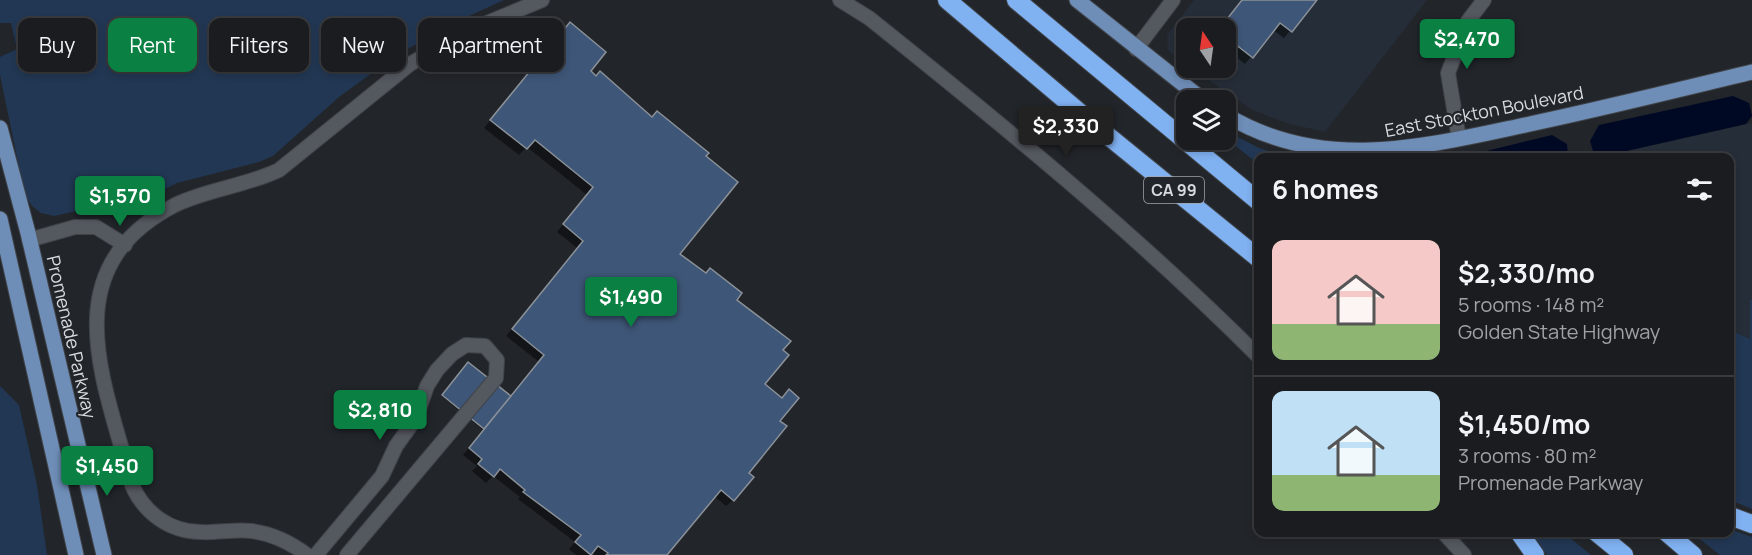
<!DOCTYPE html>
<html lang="en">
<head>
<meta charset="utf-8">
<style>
	body { margin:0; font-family:Manrope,sans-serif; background:#232529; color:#f1f3f6; height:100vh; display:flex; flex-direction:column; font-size:22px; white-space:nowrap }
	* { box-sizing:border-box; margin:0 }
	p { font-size:20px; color:#9fa1a5 }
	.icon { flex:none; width:33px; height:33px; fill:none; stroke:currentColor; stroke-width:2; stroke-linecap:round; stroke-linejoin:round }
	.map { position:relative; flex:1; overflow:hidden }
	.drawer { position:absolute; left:1254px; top:153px; width:480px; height:384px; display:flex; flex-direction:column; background:#1a1c20; border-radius:12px; box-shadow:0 3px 9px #0003,0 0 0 2px #383a3e }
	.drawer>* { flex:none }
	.top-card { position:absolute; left:18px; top:18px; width:570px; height:54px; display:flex; gap:12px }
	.needle { width:39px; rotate:347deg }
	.controls { position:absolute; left:1176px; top:18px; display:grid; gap:12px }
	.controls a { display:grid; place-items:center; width:60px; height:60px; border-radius:12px; background:#1a1c20; box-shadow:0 3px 9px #0003,0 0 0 2px #383a3e; font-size:30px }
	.price { position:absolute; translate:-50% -51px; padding:0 14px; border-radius:6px; background:#0b8043; color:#fff; font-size:20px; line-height:39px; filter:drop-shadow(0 2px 3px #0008) }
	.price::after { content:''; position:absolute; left:50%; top:36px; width:18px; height:14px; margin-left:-9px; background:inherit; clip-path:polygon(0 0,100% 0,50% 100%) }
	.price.active { background:#222; color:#fff }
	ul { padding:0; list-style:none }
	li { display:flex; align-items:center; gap:18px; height:150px; padding:0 18px }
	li+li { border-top:2px solid #383a3e }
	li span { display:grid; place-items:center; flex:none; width:168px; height:120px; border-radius:12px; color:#555 }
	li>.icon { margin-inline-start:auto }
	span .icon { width:72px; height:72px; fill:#fffc; stroke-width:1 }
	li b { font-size:26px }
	h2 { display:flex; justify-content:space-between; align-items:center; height:72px; padding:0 18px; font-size:26px }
	.tag { padding:0 21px; border-radius:12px; background:#1a1c20; box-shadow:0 3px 9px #0003,0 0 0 2px #383a3e; font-size:21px; line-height:54px }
	.tag.active { background:#0b8043; color:#fff }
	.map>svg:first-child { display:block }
	.built { fill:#252d38 }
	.green { fill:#223753 }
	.water { fill:#000924 }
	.shadow { fill:#0007 }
	.building { fill:#3e5677; stroke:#8b9198; stroke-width:1.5 }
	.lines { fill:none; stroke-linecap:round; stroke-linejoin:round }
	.minor-casing { stroke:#404449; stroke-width:16 }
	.major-casing { stroke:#404449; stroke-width:17 }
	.highway-casing { stroke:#404449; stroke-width:20 }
	.minor { stroke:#54585f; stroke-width:14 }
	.major { stroke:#6e8db7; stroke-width:15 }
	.highway { stroke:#80b1f1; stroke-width:18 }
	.labels { text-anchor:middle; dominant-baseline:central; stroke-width:4.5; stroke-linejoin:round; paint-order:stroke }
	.shield { fill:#22262b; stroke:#a1a5a9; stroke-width:1.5 }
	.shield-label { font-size:16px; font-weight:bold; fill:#d8dbdf }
	.street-label { font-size:18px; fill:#d8dbdf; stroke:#22262b }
</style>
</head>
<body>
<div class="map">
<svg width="1752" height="555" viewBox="0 0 1752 555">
	<rect width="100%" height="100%" fill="#22262b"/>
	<path class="built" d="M1194 0H1427L1325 132 1286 123 1251 109 1191 68H1226V28H1186V64L1168 50 1167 35Z
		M1752 123V300L1750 339 1730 330V158H1596Z"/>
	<path class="green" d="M0 0H504L447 26 394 57 339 97 273 156 259 162 177 183 134 205 117 209 90 208 54 216 41 213 32 206 25 196 0 75V57L17 49 11 23H0Z
		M1226 131 1259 148 1289 157 1258 158V164L1226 138Z
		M1750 300H1752V509L1730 500V330L1750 339Z
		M0 386 19 405 37 485 47 555H0Z
		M1730 529 1752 537V555H1720L1692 533 1730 532Z
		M1531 533H1564L1591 555H1547Z"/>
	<path class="water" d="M1733 96 1749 103 1752 116 1746 124 1600 157 1593 151 1590 141 1599 125Z
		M1552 135 1567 144 1568 157H1462Z"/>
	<path class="shadow" d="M1242 0H1315L1284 38 1273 30 1245 64 1226 49V28H1220Z
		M564 30 588 72 678 254 734 300 781 350 763 384 778 421 733 500 726 506 714 496 665 555H595L591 552 588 555H576L569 549 575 542 518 499 520 497 493 476 486 483 472 471 477 466 463 455 483 430 442 396 468 364 510 397 539 362 506 336 577 248 557 232 587 195 527 147 519 155 484 128Z"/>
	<path class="building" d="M1242 0H1317L1292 32 1280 23 1253 58 1226 37V28H1220Z
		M570 22 606 52 591 71 596 76 600 71 652 117 657 111 709 153 706 156 738 182 680 254 706 273 710 268 742 293 737 300 791 341 783 350 789 355 765 384 782 398 789 389 799 398 780 421 787 426 749 473 754 477 734 501 721 490 667 555H606L608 553 598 546 591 555 575 542 581 535 523 492 525 490 500 469 494 477 478 464 482 459 469 448 544 355 512 329 583 241 563 224 593 187 535 140 527 149 490 120Z
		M468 362 511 396 484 429 442 395Z"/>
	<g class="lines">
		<defs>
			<path id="minor" d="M840 0 869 18C1004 126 1136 234 1258 356
				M1136 49 1173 0
				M1459 139 1448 73 1468 21 1484 0
				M29 240 75 227H96L125 245
				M1443 532 1464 555
				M307 555C290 542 273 534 252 531 234 529 218 533 201 532 170 532 144 513 132 485 105 382 51 269 175 205 208 189 246 186 279 170L410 64 468 31 542 0
				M316 555 382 476 396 446 416 418 427 386 437 370 452 354 466 345 485 346 497 360 496 378 347 555"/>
			<path id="major" d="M1077 0 1203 100
				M1226 115C1324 174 1426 146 1530 124 1605 108 1678 90 1752 72
				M0 128 28 233 104 555
				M0 219 76 555"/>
			<path id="highway" d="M947 0 1091 122 1258 258
				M1016 0 1258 201
				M1730 516 1752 524
				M1519 532 1535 555
				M1596 532 1624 555
				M1666 532 1693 555"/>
		</defs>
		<use href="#minor" class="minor-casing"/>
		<use href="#major" class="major-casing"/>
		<use href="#highway" class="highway-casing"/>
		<use href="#minor" class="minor"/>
		<use href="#major" class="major"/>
		<use href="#highway" class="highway"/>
	</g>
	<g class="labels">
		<rect class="shield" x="1144" y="177" width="60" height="26" rx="4.5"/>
		<g class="shield-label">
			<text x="1174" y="190">CA 99</text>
		</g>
		<g class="street-label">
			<text transform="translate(1484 111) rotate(-11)">East Stockton Boulevard</text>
			<text transform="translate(72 337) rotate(77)">Promenade Parkway</text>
		</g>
	</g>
</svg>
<div class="controls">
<a><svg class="needle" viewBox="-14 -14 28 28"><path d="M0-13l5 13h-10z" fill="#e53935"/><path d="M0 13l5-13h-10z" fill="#9fa1a5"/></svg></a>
<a><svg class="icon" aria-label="layers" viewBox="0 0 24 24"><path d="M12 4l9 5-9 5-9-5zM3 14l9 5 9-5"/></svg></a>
</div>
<b class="price" style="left:1467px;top:70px">$2,470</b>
<b class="price active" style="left:1066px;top:157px">$2,330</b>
<b class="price" style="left:120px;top:227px">$1,570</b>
<b class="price" style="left:631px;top:328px">$1,490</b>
<b class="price" style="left:380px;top:441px">$2,810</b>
<b class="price" style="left:107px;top:497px">$1,450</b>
<div class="top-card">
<a class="tag">Buy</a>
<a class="tag active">Rent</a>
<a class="tag">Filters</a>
<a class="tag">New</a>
<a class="tag">Apartment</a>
</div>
<section class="drawer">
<h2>6 homes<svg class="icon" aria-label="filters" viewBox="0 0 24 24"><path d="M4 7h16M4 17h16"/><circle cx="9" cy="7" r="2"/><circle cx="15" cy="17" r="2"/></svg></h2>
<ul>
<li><span style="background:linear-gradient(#f6c9c9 70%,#8fb573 0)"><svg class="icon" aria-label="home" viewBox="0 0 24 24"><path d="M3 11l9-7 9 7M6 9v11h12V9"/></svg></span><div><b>$2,330/mo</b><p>5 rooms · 148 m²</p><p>Golden State Highway</p></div></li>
<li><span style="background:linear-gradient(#bfe0f5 70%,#8fb573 0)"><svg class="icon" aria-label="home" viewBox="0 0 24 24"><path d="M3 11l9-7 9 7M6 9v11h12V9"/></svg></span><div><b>$1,450/mo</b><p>3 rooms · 80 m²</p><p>Promenade Parkway</p></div></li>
</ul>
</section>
</div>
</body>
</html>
